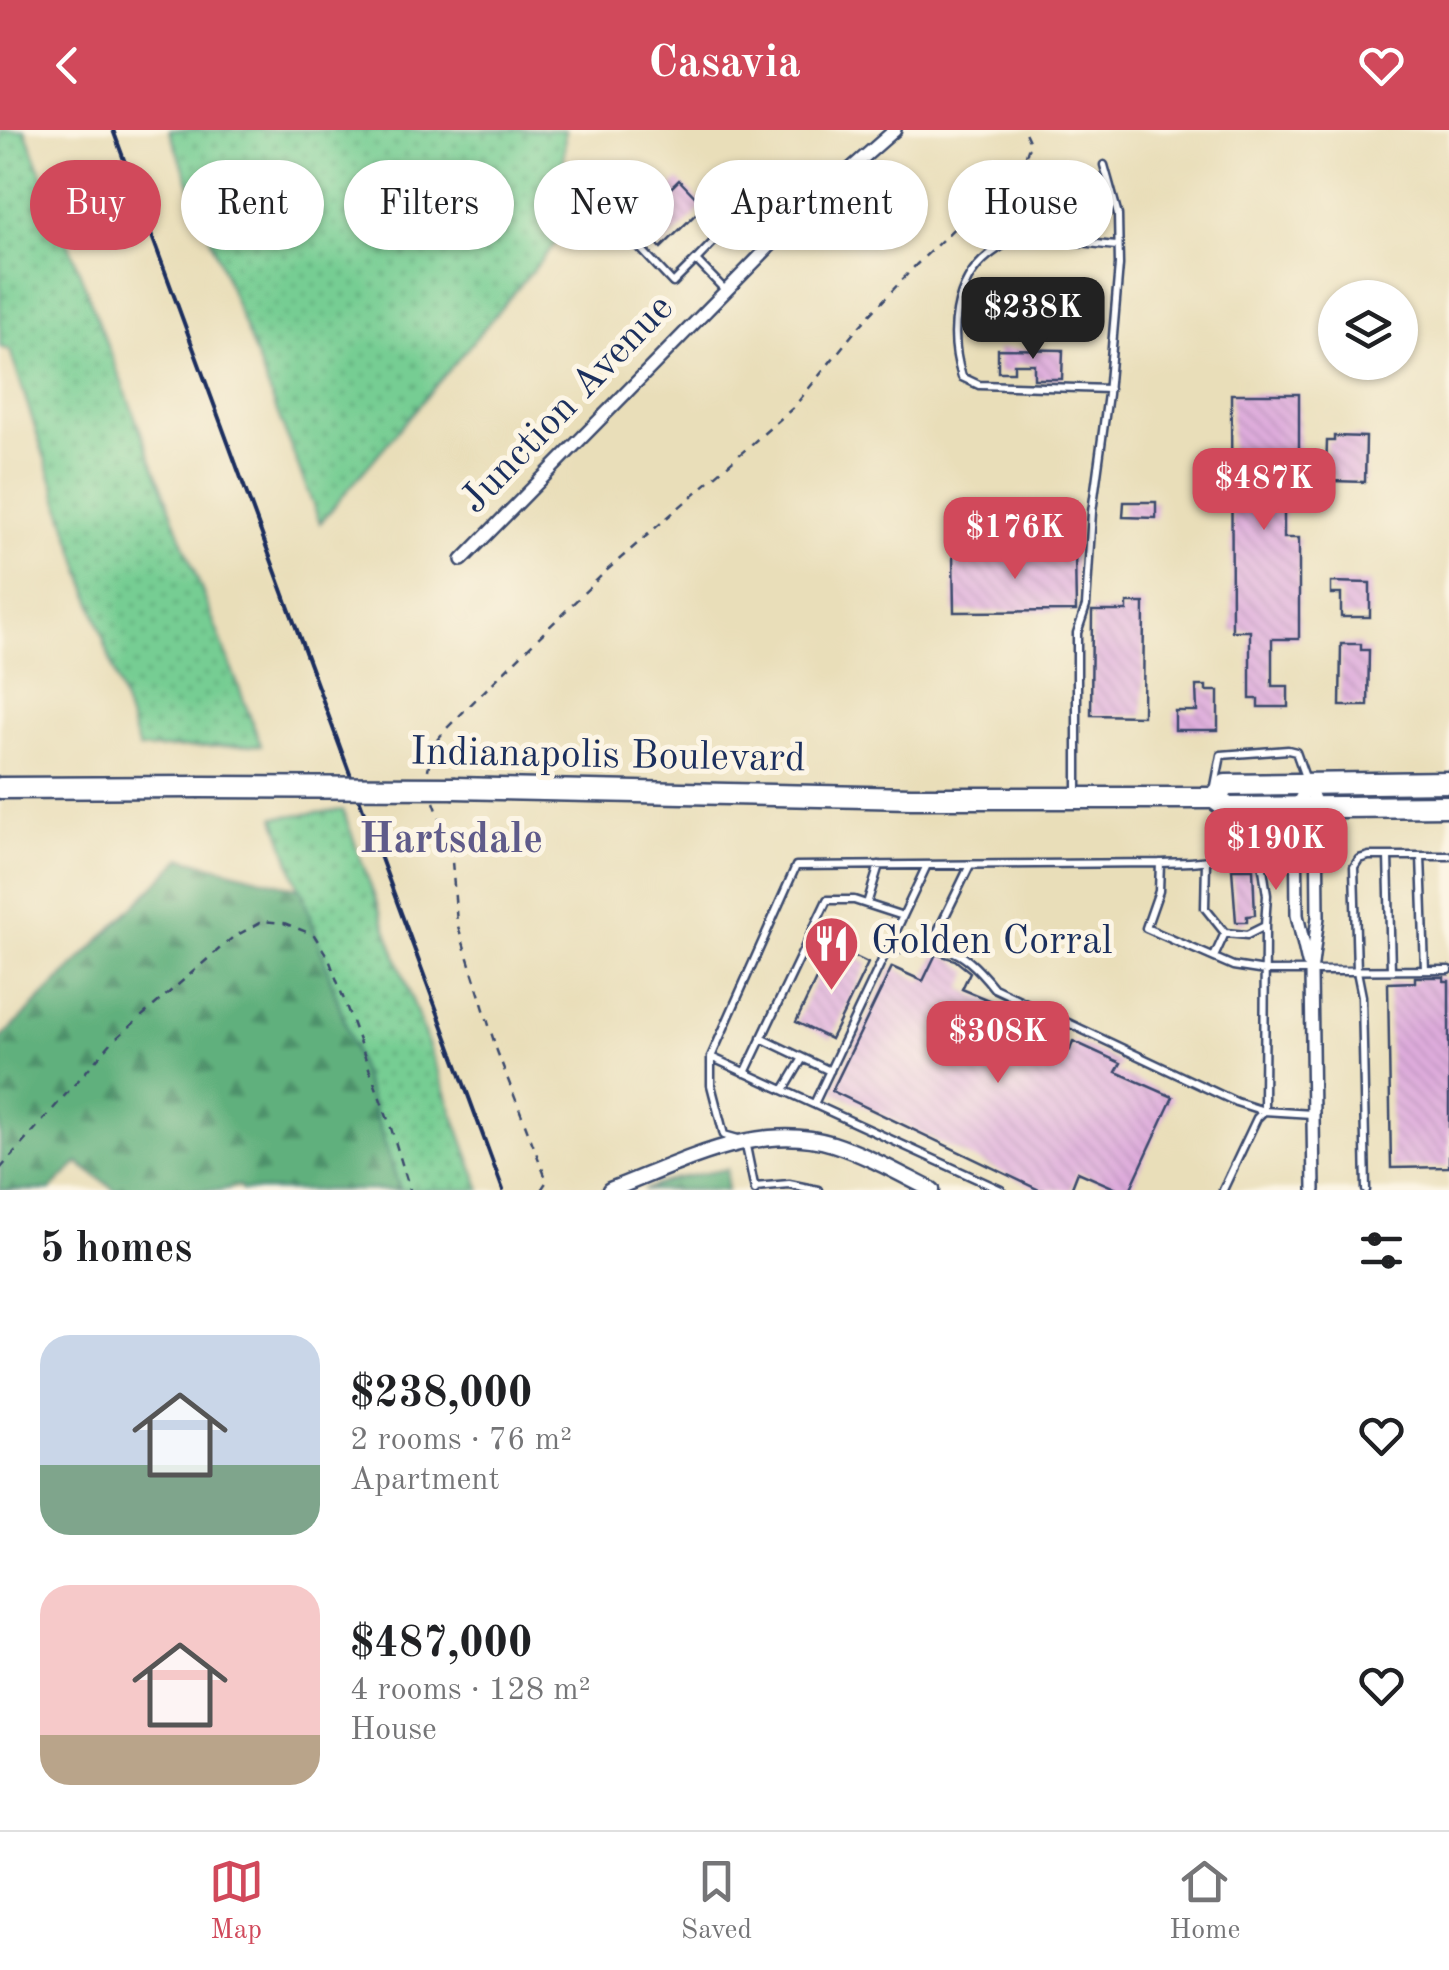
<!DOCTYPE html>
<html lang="en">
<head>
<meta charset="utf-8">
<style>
	body { margin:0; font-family:"Old Standard TT",serif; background:#f2f2f2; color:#202124; height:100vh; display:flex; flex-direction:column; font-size:38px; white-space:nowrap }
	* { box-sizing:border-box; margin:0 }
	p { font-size:32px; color:#757577 }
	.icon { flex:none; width:55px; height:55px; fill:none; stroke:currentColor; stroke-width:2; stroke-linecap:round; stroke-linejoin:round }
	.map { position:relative; height:1060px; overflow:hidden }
	.drawer { display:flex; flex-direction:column; background:#fff; flex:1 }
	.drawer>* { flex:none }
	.banner { position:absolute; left:30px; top:30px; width:1390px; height:90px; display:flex; gap:20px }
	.controls { position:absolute; left:1318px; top:150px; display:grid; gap:20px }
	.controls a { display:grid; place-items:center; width:100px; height:100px; border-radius:50%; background:#fff; box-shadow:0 2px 8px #0004; font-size:50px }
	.price { position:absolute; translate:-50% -85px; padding:0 22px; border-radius:20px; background:#d1495b; color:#fff; font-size:32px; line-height:65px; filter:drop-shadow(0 2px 5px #0008) }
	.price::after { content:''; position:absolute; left:50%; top:60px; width:30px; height:22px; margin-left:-15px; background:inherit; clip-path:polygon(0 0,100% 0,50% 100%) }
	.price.on { background:#222; color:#fff }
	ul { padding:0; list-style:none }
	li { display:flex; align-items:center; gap:30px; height:250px; padding:0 40px }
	li span { display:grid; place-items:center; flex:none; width:280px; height:200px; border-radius:30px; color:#555 }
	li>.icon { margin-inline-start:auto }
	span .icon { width:120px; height:120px; fill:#fffc; stroke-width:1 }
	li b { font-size:42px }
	h2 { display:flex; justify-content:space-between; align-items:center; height:120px; padding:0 40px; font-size:42px }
	.pill { padding:0 35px; border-radius:45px; background:#fff; box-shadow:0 2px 8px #0004; font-size:35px; line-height:90px }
	.pill.on { background:#d1495b; color:#fff }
	header { display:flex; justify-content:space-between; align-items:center; height:130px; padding:0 40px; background:#d1495b; color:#fff; font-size:45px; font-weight:600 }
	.tab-bar { display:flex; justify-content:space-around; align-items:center; height:140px; border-top:2px solid #e0e0e0; background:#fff; font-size:28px; color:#757577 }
	.tab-bar a { display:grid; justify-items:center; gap:5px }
	.tab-bar .on { color:#d1495b }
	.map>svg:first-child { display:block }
	.grass { fill:url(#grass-dots); stroke:#487e78; stroke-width:2.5 }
	.forest { fill:url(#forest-firs); stroke:#3e706e; stroke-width:2.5 }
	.building { fill:url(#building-back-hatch) }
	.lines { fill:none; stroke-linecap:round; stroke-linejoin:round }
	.service-casing { stroke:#3a496c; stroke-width:11 }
	.minor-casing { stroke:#3a496c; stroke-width:16 }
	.tertiary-casing { stroke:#3a496c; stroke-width:19 }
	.trunk-casing { stroke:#3a496c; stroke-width:25 }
	.path { stroke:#3a496c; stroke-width:2.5; stroke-dasharray:8 8; stroke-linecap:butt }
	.service { stroke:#fff; stroke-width:6 }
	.minor { stroke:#fff; stroke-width:11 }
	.tertiary { stroke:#fff; stroke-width:14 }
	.trunk { stroke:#fff; stroke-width:20 }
	.rail { stroke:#1b2f5e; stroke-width:4 }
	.trunk-bridge-casing { stroke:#3a496c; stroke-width:25; stroke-linecap:butt }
	.trunk-bridge { stroke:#fff; stroke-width:20 }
	.labels { text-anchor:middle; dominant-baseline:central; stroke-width:10; stroke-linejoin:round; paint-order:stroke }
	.street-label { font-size:40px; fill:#1b2f5e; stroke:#fcf5e5 }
	.poi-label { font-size:40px; fill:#1b2f5e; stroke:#fcf5e5; text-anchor:start }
	.neighbourhood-label { font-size:42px; font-weight:bold; fill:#5f5b8a; stroke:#fcf5e5 }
</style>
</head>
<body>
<header><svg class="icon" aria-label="back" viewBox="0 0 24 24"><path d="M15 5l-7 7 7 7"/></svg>Casavia<svg class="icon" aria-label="heart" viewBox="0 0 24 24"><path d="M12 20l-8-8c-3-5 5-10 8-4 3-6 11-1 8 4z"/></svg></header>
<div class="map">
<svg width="1449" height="1060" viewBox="0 0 1449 1060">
	<defs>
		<pattern id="grass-dots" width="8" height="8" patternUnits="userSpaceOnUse" patternTransform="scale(2.5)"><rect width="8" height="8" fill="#76cd93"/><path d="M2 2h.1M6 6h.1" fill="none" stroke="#60a77b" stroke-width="1.8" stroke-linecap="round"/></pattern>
		<pattern id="forest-firs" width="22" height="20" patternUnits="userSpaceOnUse" patternTransform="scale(2.5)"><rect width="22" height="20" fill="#60b07d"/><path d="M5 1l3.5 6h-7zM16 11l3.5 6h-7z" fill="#4e906a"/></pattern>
		<pattern id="building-back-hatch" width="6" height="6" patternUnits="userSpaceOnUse" patternTransform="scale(2.5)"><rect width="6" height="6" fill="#deacdc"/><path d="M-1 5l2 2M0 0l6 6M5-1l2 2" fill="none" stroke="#be94bf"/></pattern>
	</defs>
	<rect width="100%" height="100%" fill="#fcf5e5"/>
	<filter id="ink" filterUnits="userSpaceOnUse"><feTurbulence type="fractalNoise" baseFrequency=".01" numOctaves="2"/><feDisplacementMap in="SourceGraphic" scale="20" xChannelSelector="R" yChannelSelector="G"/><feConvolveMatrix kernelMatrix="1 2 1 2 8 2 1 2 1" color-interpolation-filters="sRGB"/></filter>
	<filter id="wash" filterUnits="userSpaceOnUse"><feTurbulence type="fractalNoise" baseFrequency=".0048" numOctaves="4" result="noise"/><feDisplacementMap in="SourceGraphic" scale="40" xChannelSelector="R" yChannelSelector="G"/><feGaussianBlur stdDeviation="2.25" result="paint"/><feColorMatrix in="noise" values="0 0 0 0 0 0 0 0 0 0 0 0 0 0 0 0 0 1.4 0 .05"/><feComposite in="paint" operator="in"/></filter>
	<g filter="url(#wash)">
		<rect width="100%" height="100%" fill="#e9deb9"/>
		<path class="grass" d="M0 0H25L261 615 139 619 10 220 0 217Z
			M169 0H565L560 108 320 393Z
			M343 680 481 1060H400L275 687Z"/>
		<path class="forest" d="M182 728 301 759 400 1060H242L239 1056 220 1060H115L78 1033 50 1060H0V910Z
			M727 1039V1060H643L673 1049Z"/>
		<g id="blocks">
			<path class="building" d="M679 50 704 76 661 118 636 92Z
				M998 219 1063 220 1062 249H1034V234H1014V242H998Z
				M1231 264H1299V349H1274V380H1284V408H1299V509H1272V556H1288V577H1258V569H1250V501H1232Z
				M1334 306 1366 307 1365 352 1333 351V345H1326L1327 311H1334Z
				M1124 372H1156V388L1123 387Z
				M1075 421 1076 481 954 482 953 423Z
				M1331 452 1370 453V487H1341V464H1331Z
				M1127 473H1144L1143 586 1091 585 1092 481H1127Z
				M1341 514H1361V520H1369L1368 576H1340Z
				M1196 556H1206V561H1218V600H1175V581H1197Z
				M1232 739H1253L1255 785 1247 786V792H1236Z
				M832 816 868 833 831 909 796 892Z
				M936 824 955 830 970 842 962 859 1003 876 999 886 1070 920 1073 911 1121 933 1116 942 1173 967 1130 1060H1119L1078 1042 1071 1060H1039L832 961 892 837 923 851Z
				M1415 847H1444V851H1449V1037L1391 1038 1388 853 1415 852Z"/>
		</g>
	</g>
	<g filter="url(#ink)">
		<use href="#blocks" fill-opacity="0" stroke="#3a496c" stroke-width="2.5"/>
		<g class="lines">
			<defs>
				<path id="service" d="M629 106 673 153 696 130 725 160
					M696 130 746 78
					M1109 259 979 255 962 247C949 206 953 153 989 125 997 119 1007 111 1016 109 1039 106 1093 114 1118 116
					M1215 656 1221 625 1288 620 1296 622 1306 650
					M1077 666V503L1086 476 1092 382 1108 264 1119 135 1118 85 1104 35
					M1388 726 1391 840
					M1421 726 1425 840
					M1206 731 1205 778 1225 803
					M1160 733C1173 732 1187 733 1200 731 1220 730 1241 716 1262 732L1267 765 1265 796
					M867 774 879 735
					M932 813 970 735
					M886 822 927 735
					M761 908 830 941
					M711 927 1001 1060
					M745 943 827 770H854L903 786
					M784 960 803 928
					M814 974 886 822C941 812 957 812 994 858L1236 972 1264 981 1265 796 1247 805 1225 803 1214 827
					M755 1057 789 1054 818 1060
					M755 1060 745 1011 724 1005 711 955V927L796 736 1160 733 1159 761 1146 798 1233 836 1265 841 1449 840
					M1223 1060 1257 988 1264 981 1312 984
					M1366 1060 1362 866 1357 841 1354 737 1359 729 1369 726H1449"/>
				<path id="minor" d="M462 430 815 70 895 0
					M1308 654 1317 677 1318 787 1311 842 1314 1060
					M1308 654 1296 677 1297 785 1308 833"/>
				<path id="tertiary" d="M610 1060C679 1034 758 990 833 1014 867 1025 900 1044 932 1060"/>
				<path id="trunk" d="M0 658 197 657
					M455 658 911 668H1214L1228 678 1449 676
					M1214 668 1226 655 1449 652"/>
			</defs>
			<use href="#service" class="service-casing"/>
			<use href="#minor" class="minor-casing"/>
			<use href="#tertiary" class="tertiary-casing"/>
			<use href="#trunk" class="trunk-casing"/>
			<path class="path" d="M428 640 432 616 447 598 606 441 793 278 856 200 914 137 1024 31 1030 13 1024 0
				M434 672 451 719 457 793 497 921 547 1051 541 1060
				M0 1039 112 912 232 808 263 791 284 793 314 805 329 829 391 998 410 1060"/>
			<use href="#service" class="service"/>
			<use href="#minor" class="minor"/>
			<use href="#tertiary" class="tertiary"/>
			<use href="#trunk" class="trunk"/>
			<path class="rail" d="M113 0 503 1060"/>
			<defs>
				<path id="trunk-bridge" d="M197 657 455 658"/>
			</defs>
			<use href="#trunk-bridge" class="trunk-bridge-casing"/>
			<use href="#trunk-bridge" class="trunk-bridge"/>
		</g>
	</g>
	<defs>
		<symbol id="restaurant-pin" viewBox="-11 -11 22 30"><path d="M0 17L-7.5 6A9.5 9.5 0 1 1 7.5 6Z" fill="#d1495b" stroke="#fcf5e5"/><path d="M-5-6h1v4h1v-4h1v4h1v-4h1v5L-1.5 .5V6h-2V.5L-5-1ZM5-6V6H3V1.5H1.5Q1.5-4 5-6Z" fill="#fff"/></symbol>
	</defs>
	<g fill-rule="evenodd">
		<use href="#restaurant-pin" x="800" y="782" width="63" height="86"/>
	</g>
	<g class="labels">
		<g class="street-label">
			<text transform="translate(568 275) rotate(-46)">Junction Avenue</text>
			<text transform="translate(608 627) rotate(1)">Indianapolis Boulevard</text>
		</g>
		<g class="poi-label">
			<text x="871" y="813">Golden Corral</text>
		</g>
		<g class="neighbourhood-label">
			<text x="451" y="711">Hartsdale</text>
		</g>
	</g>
</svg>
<div class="controls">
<a><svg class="icon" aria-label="layers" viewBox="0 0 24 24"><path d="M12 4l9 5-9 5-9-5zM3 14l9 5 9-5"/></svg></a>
</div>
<b class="price on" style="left:1033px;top:232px">$238K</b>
<b class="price" style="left:1264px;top:403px">$487K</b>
<b class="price" style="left:1015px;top:452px">$176K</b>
<b class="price" style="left:1276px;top:763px">$190K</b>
<b class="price" style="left:998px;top:956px">$308K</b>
<div class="banner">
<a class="pill on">Buy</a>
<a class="pill">Rent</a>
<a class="pill">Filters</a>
<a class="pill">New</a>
<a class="pill">Apartment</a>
<a class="pill">House</a>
</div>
</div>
<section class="drawer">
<h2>5 homes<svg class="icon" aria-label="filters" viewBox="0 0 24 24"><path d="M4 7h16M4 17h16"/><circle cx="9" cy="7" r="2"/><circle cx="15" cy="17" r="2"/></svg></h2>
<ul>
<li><span style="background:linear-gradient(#c9d6e8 65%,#7fa58c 0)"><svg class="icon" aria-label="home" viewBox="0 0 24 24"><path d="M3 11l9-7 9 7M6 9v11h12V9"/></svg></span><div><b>$238,000</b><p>2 rooms · 76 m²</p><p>Apartment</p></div><svg class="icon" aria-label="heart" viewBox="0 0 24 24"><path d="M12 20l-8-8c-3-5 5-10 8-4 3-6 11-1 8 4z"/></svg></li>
<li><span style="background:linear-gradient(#f6c9c9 75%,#b9a48a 0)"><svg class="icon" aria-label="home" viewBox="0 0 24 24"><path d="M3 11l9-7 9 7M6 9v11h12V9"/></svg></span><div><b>$487,000</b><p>4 rooms · 128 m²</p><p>House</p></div><svg class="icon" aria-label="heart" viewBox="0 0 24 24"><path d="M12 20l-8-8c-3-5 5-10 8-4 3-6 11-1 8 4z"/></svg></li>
</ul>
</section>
<nav class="tab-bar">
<a class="on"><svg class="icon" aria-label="map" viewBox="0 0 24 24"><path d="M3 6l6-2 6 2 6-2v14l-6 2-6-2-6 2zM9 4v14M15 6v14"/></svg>Map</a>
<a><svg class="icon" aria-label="saved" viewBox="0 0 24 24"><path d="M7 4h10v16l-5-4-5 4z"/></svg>Saved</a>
<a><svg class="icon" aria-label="home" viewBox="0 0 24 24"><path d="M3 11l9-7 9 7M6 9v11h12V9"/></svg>Home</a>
</nav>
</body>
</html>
